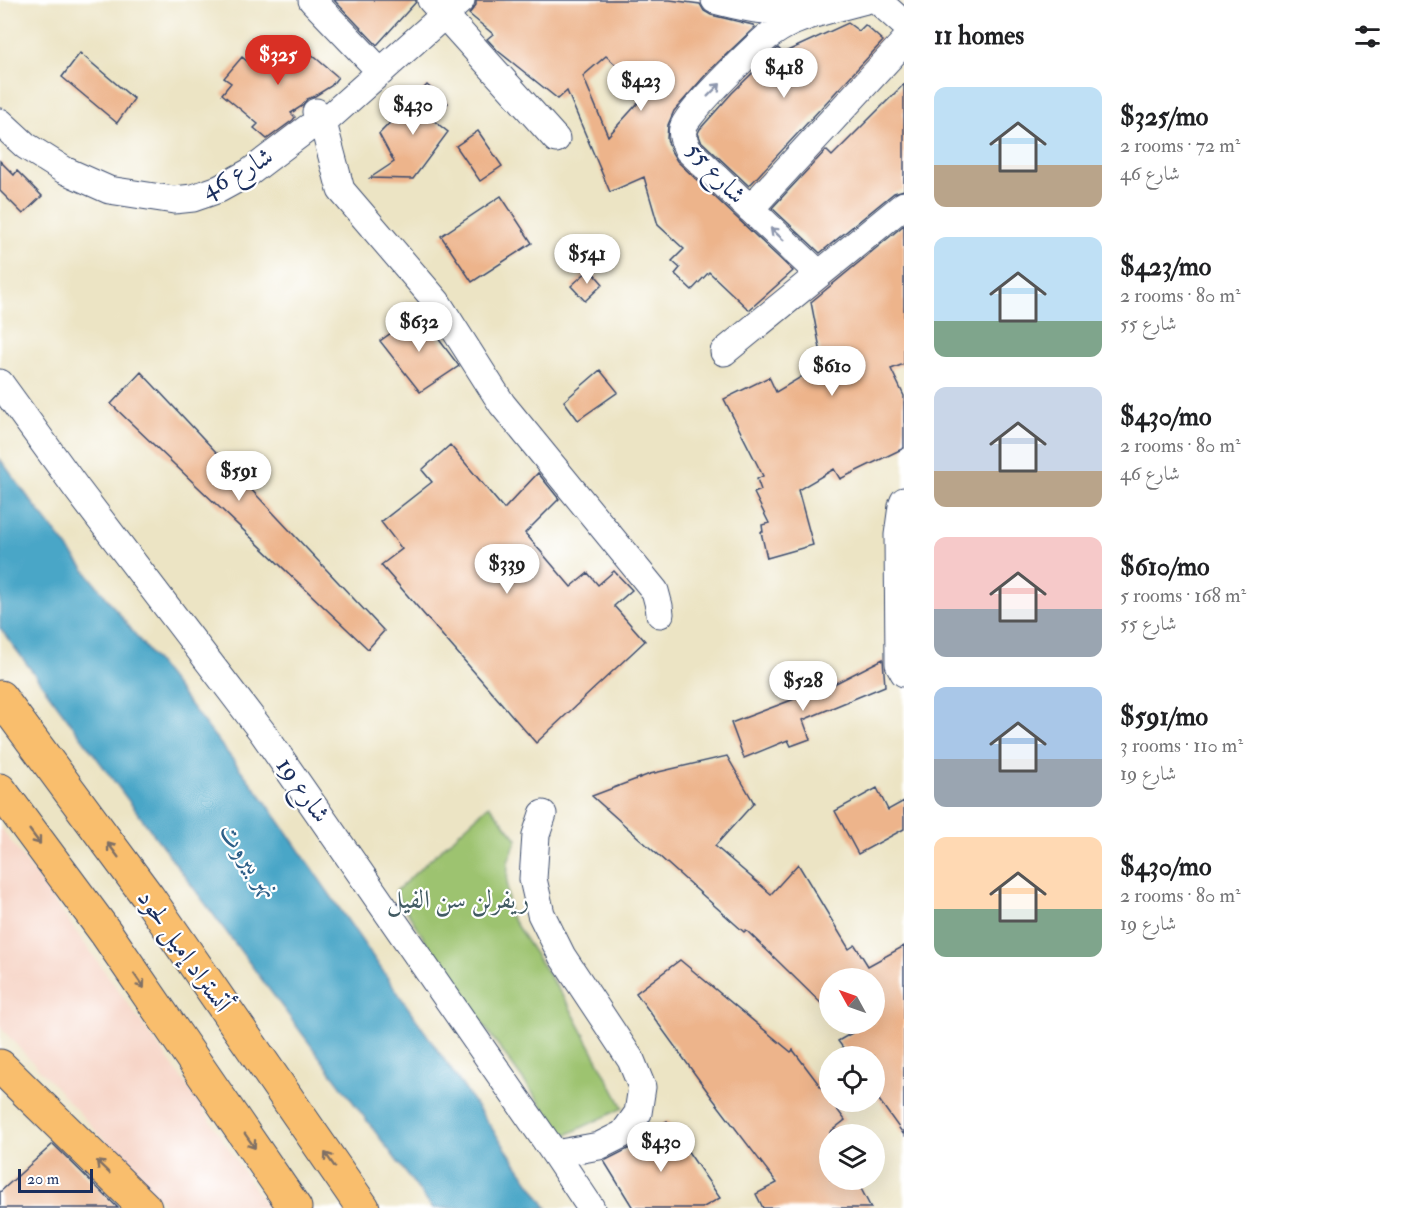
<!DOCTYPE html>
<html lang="en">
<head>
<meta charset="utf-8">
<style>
	body { margin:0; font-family:"IM FELL Double Pica",Amiri,serif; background:#f6f6f6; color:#202124; height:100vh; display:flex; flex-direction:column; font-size:22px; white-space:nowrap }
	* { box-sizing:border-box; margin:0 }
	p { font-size:20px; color:#757577 }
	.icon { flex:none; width:33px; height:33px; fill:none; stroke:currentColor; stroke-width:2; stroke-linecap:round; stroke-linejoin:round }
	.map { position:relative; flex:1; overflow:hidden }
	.panel { display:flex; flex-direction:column; background:#fff; width:510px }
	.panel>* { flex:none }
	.needle { width:39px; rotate:310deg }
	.fabs { position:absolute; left:819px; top:968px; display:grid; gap:12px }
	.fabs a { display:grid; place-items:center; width:66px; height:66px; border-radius:50%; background:#fff; box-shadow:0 6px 24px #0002; font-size:30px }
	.scale { position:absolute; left:18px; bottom:15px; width:75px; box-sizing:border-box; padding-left:6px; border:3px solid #1b2f5e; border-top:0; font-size:16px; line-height:21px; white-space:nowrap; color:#1b2f5e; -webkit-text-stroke:4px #fff; paint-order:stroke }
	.price { position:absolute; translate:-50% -51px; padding:0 14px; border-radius:21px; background:#fff; color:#222; font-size:20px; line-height:39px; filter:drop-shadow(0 2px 3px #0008) }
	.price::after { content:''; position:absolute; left:50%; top:36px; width:18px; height:14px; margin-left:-9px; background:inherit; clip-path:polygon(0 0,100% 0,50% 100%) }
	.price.on { background:#d93025; color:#fff }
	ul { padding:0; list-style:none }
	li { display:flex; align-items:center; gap:18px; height:150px; padding:0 30px }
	li span { display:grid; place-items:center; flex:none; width:168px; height:120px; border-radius:12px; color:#555 }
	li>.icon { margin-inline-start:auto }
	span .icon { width:72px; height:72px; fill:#fffc; stroke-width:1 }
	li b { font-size:26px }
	h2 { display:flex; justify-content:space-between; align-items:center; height:72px; padding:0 30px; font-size:26px }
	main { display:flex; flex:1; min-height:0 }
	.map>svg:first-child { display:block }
	.built { fill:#f6d2c3 }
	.green { fill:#9dc36f; stroke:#5c7966; stroke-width:1.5 }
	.water { fill:#49a6c7; stroke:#326a92; stroke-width:1.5 }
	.building { fill:#edb48b; fill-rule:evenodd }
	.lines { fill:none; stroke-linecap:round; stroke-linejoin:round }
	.minor-casing { stroke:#3a4a6d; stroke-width:29 }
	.major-casing { stroke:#3a4a6d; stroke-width:35 }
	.highway-casing { stroke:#3a4a6d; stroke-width:35 }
	.minor { stroke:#fff; stroke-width:27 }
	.major { stroke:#f9be6d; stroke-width:33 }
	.highway { stroke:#f9be6d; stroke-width:33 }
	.oneway { stroke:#8d97ae }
	.oneway2 { stroke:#7f6f65 }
	.labels { text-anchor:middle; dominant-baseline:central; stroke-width:4.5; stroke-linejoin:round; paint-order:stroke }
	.street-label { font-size:26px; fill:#1b2f5e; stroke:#fff }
	.park-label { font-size:26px; fill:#425b63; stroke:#fff }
	.water-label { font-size:27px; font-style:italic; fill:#2d5f88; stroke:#fff }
</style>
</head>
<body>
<main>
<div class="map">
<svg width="904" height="1208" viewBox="0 0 904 1208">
	<rect width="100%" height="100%" fill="#fff"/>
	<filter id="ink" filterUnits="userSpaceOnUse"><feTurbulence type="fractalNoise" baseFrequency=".0167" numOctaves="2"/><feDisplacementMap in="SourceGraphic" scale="12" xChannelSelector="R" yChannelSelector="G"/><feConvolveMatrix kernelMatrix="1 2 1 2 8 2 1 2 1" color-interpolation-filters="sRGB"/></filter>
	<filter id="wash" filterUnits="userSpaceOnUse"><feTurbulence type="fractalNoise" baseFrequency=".008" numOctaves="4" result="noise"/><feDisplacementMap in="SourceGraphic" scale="24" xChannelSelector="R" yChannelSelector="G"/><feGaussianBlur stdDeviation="1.35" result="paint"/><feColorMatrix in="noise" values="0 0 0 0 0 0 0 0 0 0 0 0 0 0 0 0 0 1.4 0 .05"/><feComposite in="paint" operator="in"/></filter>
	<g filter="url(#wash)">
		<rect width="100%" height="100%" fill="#ece4c4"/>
		<path class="built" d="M0 826 198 1101 267 1208H167L0 1027Z"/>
		<path class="green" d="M489 805 517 839 508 862 507 889 509 914 569 1006 623 1108 564 1136 444 971 395 892Z"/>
		<path class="water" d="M0 459 28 497 265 801 547 1208H432L0 628Z"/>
		<g id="blocks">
			<path class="building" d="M334 0H416V2L377 45Z
				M476 0H670L700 4 704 11 711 15 753 25 755 27 709 71 674 111 668 125 667 139 671 151 677 161 793 271 749 310 709 272 692 290 675 274 680 268 672 261 684 249 658 225 644 177 610 192 567 91 558 99 498 51 487 39 493 34 469 14 476 5ZM606 56 647 93 608 136 583 76Z
				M848 23 859 31 865 25 883 41 749 186 701 141 698 133 700 129 732 93 777 49 778 48 783 53Z
				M290 36 338 77 331 86 315 96 307 99 302 106 291 113 295 117 293 120 267 139 254 128 258 124 222 94 231 83 224 78 242 57 260 72Z
				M80 53 134 99 117 123 62 77Z
				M904 84V190L894 193 820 253 772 208 826 150 832 156Z
				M427 85 448 103 433 120 448 132 413 179 370 178 394 162 379 134Z
				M478 131 502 166 480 181 456 146Z
				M0 161 14 175 17 171 42 196 23 214 0 191Z
				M501 196 532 243 472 282 441 236Z
				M904 225V364L891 369 904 396V448L840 479 834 469 798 490 813 545 767 558 761 532H763L762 525 769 523 754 493 761 490 757 479 763 476 724 399 769 377 776 392 823 364 811 302Z
				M590 269 603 284 585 301 571 286Z
				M419 313 459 366 420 392 380 341Z
				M600 370 618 392 578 420 564 401Z
				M141 372 384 631 368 649 111 404Z
				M450 445 504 509 538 473 559 499 525 533 571 587 588 573 598 585 614 571 632 590 614 606 645 641 536 743 381 565 402 549 381 522 432 482 422 470Z
				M883 659 885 686 803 720 810 739 791 746 788 740 744 758 731 723 834 684Z
				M727 756 754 803 715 846 771 894 798 864 849 949 855 945 868 966 904 946V1135L874 1093V1056H849L838 1041 852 1033 842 1023H874V978H830V1012L746 930 744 932 592 796 650 774Z
				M877 788 888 810 904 801V829L858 854 835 811Z
				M680 960 791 1052 793 1050 830 1099V1101H831L845 1120 830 1132V1179H856L871 1208H763L756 1194 777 1183 713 1099 636 993Z
				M667 1121 720 1198 702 1208H633L604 1161 630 1148 641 1136Z
				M53 1144 118 1208H0V1192Z"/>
		</g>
	</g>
	<g filter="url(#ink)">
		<use href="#blocks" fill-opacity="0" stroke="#3a4a6d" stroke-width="1.5"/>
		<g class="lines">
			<defs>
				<path id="minor" d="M312 0 381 72
					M431 0 556 139
					M715 0C730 4 756 11 772 10 785 9 798 5 810 1
					M877 0 904 24
					M316 112 323 123 341 190 437 302 502 404 655 591 659 606 660 614
					M0 122 26 146 64 170 109 190 174 200 193 198 219 189 250 172 308 128 323 123 461 0
					M750 209 904 42
					M819 274 688 150C685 143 681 136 683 128 686 113 752 50 767 37 774 32 783 26 790 23 814 12 841 7 866 0
					M724 352 904 205
					M0 383 77 489 263 733 555 1154 591 1208
					M904 501 902 506 898 535 899 664 904 673
					M543 814 536 835 533 879 541 914 562 956 631 1060 642 1087 638 1113 623 1134 599 1146 555 1154"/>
				<path id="major" d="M0 1066 145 1208"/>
				<path id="highway" d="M0 697 148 897 363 1208
					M0 790 106 933 295 1208"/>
			</defs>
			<use href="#minor" class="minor-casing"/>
			<use href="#major" class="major-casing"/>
			<use href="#highway" class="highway-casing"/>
			<use href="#minor" class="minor"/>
			<use href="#major" class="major"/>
			<use href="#highway" class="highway"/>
		</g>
		<defs><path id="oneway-shaft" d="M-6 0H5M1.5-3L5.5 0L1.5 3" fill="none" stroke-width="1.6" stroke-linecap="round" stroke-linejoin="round" transform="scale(1.5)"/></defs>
		<g class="oneway">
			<use href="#oneway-shaft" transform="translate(714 90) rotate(-45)"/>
			<use href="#oneway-shaft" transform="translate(777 234) rotate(-137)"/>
		</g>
		<g class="oneway2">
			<use href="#oneway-shaft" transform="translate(35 837) rotate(53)"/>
			<use href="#oneway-shaft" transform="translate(113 850) rotate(-127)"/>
			<use href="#oneway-shaft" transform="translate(139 981) rotate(55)"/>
			<use href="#oneway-shaft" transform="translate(250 1141) rotate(55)"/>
			<use href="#oneway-shaft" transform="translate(330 1160) rotate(-125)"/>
			<use href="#oneway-shaft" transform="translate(103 1167) rotate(-136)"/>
		</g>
	</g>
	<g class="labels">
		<g class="street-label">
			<text transform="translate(237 173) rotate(-29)">شارع 46</text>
			<text transform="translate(716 173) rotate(47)">شارع 55</text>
			<text transform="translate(303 790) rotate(55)">شارع 19</text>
			<text transform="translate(184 951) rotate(55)">أتستراد إميل لحود</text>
		</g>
		<g class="park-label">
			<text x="458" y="900">ريفرلن سن الفيل</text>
		</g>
		<g class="water-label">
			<text transform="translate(250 861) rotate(54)">نهر بيروت</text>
		</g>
	</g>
</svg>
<div class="fabs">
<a><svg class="needle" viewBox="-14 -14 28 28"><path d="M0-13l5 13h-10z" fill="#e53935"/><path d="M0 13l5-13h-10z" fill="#757577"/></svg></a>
<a><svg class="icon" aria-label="locate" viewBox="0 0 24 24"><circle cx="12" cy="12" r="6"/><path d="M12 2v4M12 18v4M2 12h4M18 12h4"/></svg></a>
<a><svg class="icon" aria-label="layers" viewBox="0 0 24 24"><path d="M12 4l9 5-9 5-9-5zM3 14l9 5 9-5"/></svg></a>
</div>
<div class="scale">20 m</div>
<b class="price on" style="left:278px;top:86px">$325</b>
<b class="price" style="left:784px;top:99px">$418</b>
<b class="price" style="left:641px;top:112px">$423</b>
<b class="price" style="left:413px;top:136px">$430</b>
<b class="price" style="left:587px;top:285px">$541</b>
<b class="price" style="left:419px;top:353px">$632</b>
<b class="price" style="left:832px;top:397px">$610</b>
<b class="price" style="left:239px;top:502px">$591</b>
<b class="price" style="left:507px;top:595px">$339</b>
<b class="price" style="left:803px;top:712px">$528</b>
<b class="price" style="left:661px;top:1173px">$430</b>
</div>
<section class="panel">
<h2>11 homes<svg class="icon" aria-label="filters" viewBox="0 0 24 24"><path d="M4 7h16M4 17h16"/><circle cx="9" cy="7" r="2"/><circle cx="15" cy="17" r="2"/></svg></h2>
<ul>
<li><span style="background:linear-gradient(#bfe0f5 65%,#b9a48a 0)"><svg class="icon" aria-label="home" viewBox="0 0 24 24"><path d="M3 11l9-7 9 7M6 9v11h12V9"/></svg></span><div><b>$325/mo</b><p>2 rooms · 72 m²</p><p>شارع 46</p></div></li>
<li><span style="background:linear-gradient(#bfe0f5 70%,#7fa58c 0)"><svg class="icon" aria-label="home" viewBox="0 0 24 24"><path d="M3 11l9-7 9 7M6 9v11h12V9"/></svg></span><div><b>$423/mo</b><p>2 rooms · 80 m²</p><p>شارع 55</p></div></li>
<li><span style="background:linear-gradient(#c9d6e8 70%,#b9a48a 0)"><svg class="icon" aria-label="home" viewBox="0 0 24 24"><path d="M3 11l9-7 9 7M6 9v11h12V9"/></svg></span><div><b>$430/mo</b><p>2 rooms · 80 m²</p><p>شارع 46</p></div></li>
<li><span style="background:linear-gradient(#f6c9c9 60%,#9aa5b1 0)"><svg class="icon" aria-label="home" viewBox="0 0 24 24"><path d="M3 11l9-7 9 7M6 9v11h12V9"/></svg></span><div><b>$610/mo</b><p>5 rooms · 168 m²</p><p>شارع 55</p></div></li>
<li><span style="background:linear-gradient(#a9c7e8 60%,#9aa5b1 0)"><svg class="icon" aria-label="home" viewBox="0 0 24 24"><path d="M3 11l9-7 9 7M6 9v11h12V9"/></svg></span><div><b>$591/mo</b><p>3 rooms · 110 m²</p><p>شارع 19</p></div></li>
<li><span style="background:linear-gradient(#ffd9b3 60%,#7fa58c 0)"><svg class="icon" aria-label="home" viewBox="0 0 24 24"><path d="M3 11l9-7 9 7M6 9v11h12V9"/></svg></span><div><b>$430/mo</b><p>2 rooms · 80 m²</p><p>شارع 19</p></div></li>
</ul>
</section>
</main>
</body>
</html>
